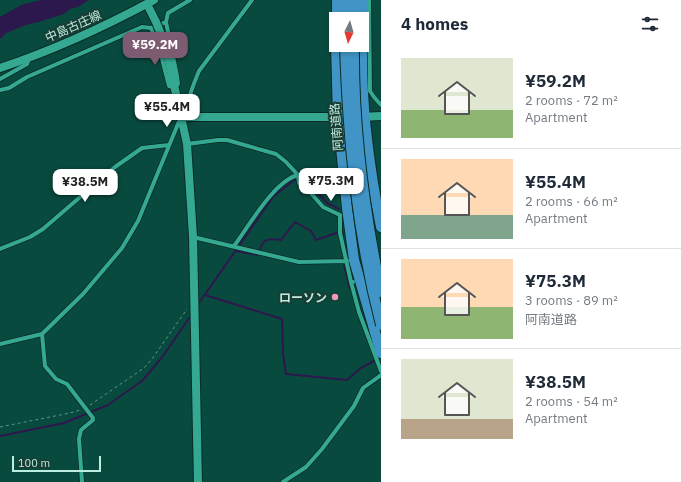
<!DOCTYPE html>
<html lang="en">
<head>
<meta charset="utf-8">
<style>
	body { margin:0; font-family:"IBM Plex Sans","Noto Sans JP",sans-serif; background:#f6f6f7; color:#1f2937; height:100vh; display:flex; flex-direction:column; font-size:15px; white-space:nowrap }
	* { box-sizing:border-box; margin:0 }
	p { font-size:13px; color:#747a83 }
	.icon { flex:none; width:22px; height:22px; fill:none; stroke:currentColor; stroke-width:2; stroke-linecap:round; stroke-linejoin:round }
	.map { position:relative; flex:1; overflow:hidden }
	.sheet { display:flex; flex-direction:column; background:#fff; width:300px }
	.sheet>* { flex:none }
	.needle { width:26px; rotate:185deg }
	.fabs { position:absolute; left:329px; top:12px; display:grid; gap:8px }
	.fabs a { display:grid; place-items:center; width:40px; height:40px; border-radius:0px; background:#fff; box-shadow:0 2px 6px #0003; font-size:20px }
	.scale { position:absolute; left:12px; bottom:10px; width:89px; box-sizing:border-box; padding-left:4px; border:2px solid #bcede1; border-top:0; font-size:11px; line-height:14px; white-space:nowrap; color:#bcede1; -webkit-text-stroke:3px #1a3c34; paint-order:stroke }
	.price { position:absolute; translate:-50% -34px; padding:0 9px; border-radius:8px; background:#fff; color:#222; font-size:13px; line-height:26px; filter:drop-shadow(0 1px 2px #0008) }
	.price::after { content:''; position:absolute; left:50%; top:24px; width:12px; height:9px; margin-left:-6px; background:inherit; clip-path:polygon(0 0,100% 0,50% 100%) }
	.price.active { background:#7d5c71; color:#fff }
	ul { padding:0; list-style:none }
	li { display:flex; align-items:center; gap:12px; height:100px; padding:0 20px }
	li+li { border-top:1px solid #e0e1e3 }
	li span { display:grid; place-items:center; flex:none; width:112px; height:80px; border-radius:0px; color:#555 }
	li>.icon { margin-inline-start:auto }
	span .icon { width:48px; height:48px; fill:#fffc; stroke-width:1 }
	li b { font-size:17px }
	h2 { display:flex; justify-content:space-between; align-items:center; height:48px; padding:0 20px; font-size:17px }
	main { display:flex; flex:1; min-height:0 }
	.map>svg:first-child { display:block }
	.water { fill:#2d184e }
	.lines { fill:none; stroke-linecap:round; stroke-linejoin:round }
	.stream { stroke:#2d184e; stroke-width:2 }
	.street-casing { stroke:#082c26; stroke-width:5.5 }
	.secondary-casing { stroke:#082c26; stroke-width:10 }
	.highway-casing { stroke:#082c26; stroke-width:12 }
	.path { stroke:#5b9489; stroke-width:1; stroke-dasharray:3 3; stroke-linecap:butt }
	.street { stroke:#35a892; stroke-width:4 }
	.secondary { stroke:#35a892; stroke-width:8 }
	.highway { stroke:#4195c6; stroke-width:10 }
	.secondary-bridge-casing { stroke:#082c26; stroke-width:10; stroke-linecap:butt }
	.highway-bridge-casing { stroke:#082c26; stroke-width:12; stroke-linecap:butt }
	.secondary-bridge { stroke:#35a892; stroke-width:8 }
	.highway-bridge { stroke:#4195c6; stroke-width:10 }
	.poi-dot { fill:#ef9ab7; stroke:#1a3c34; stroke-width:1.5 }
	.labels { text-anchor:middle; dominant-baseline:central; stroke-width:4; stroke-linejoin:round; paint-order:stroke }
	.street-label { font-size:12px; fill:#bcede1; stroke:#1a3c34 }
	.poi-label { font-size:12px; font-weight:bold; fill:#bcede1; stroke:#1a3c34; text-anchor:end }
</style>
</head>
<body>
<main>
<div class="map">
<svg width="381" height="482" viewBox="0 0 381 482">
	<rect width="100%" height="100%" fill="#094a3f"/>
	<path class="water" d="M41 0H89L78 7 70 9 64 14 42 21 26 25 6 33 0 39V17L21 5Z"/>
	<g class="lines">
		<path class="stream" d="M260 249C263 237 272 239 281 240L295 222 311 231 316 240 342 231 343 236
			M236 251 257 255
			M344 265 350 289
			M205 295 282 319 283 354 286 374 347 380 361 368 374 361
			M199 303 273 197 294 180 301 179 307 182 327 203 339 209
			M0 436 64 423 108 405 143 380 163 356 189 318"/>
		<defs>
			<path id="street" d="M369 0 370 91 374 97 381 105
				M151 28 159 47 169 86 174 88 178 84 177 76 166 22
				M0 79 27 64 29 59
				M0 90 9 88 27 77 142 27 151 28 166 22 168 13 190 0
				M188 117C186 101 193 86 199 71L252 0
				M187 144 218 140H227L276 154 286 162 298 175
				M193 237 299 262 347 261
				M234 246C249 226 274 181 298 175L299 183H302L323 207 340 215V233L351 282
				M0 249 30 237 43 229 115 167 142 148 169 145
				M353 282H351L359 312 381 371
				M42 334 45 366 56 379 67 384 93 418V420L81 430 79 439 82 482
				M0 344 42 334 83 294 122 248 138 221 180 119
				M283 482 306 467 322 449 354 406 363 388 381 375"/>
			<path id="secondary" d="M147 4 156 22
				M165 44 187 144 193 237 198 482
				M0 68C54 50 104 27 154 0
				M181 117H342
				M360 117 381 116"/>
			<path id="highway" d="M337 19V0
				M346 19V0
				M354 19 355 0
				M362 23 363 0
				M336 45 338 117 347 208 354 260 381 353
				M362 45C361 106 369 167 381 227"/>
		</defs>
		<use href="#street" class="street-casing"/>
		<use href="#secondary" class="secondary-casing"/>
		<use href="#highway" class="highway-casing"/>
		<path class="path" d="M90 405 144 368 152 359 187 309
			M0 427 70 413 80 410"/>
		<use href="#street" class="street"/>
		<use href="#secondary" class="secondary"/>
		<use href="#highway" class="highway"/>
		<defs>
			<path id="secondary-bridge" d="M156 22 165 44"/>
			<path id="highway-bridge" d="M345 45C348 140 357 232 381 325
				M354 45C353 128 364 210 381 292"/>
		</defs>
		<use href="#secondary-bridge" class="secondary-bridge-casing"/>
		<use href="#highway-bridge" class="highway-bridge-casing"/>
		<use href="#secondary-bridge" class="secondary-bridge"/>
		<use href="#highway-bridge" class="highway-bridge"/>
	</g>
	<circle class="poi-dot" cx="335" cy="297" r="4"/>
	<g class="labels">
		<g class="street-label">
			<text transform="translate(73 26) rotate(-24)">中島古庄線</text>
			<text transform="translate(336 127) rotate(-95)">阿南道路</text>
		</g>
		<g class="poi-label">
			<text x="327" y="297">ローソン</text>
		</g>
	</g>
</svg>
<div class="fabs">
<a><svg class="needle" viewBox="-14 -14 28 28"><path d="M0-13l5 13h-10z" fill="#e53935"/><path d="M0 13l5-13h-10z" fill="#747a83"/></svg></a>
</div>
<div class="scale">100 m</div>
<b class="price active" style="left:155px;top:66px">¥59.2M</b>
<b class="price" style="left:167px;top:128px">¥55.4M</b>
<b class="price" style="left:331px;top:202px">¥75.3M</b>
<b class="price" style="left:85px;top:203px">¥38.5M</b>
</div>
<section class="sheet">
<h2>4 homes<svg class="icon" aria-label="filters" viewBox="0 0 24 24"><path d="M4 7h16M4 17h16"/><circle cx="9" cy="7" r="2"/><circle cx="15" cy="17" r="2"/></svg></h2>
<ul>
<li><span style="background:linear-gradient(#dfe7d0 65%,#8fb573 0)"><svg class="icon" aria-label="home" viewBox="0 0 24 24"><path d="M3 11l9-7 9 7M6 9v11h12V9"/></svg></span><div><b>¥59.2M</b><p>2 rooms · 72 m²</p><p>Apartment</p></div></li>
<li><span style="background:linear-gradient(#ffd9b3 70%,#7fa58c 0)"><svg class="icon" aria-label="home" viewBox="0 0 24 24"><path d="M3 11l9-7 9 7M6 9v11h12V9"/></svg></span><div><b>¥55.4M</b><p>2 rooms · 66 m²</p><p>Apartment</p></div></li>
<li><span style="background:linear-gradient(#ffd9b3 60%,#8fb573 0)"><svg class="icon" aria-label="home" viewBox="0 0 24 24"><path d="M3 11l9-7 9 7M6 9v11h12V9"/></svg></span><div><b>¥75.3M</b><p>3 rooms · 89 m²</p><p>阿南道路</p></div></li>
<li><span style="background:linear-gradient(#dfe7d0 75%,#b9a48a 0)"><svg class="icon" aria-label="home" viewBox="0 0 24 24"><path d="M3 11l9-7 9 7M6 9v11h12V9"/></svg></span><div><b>¥38.5M</b><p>2 rooms · 54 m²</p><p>Apartment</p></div></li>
</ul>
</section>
</main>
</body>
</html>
